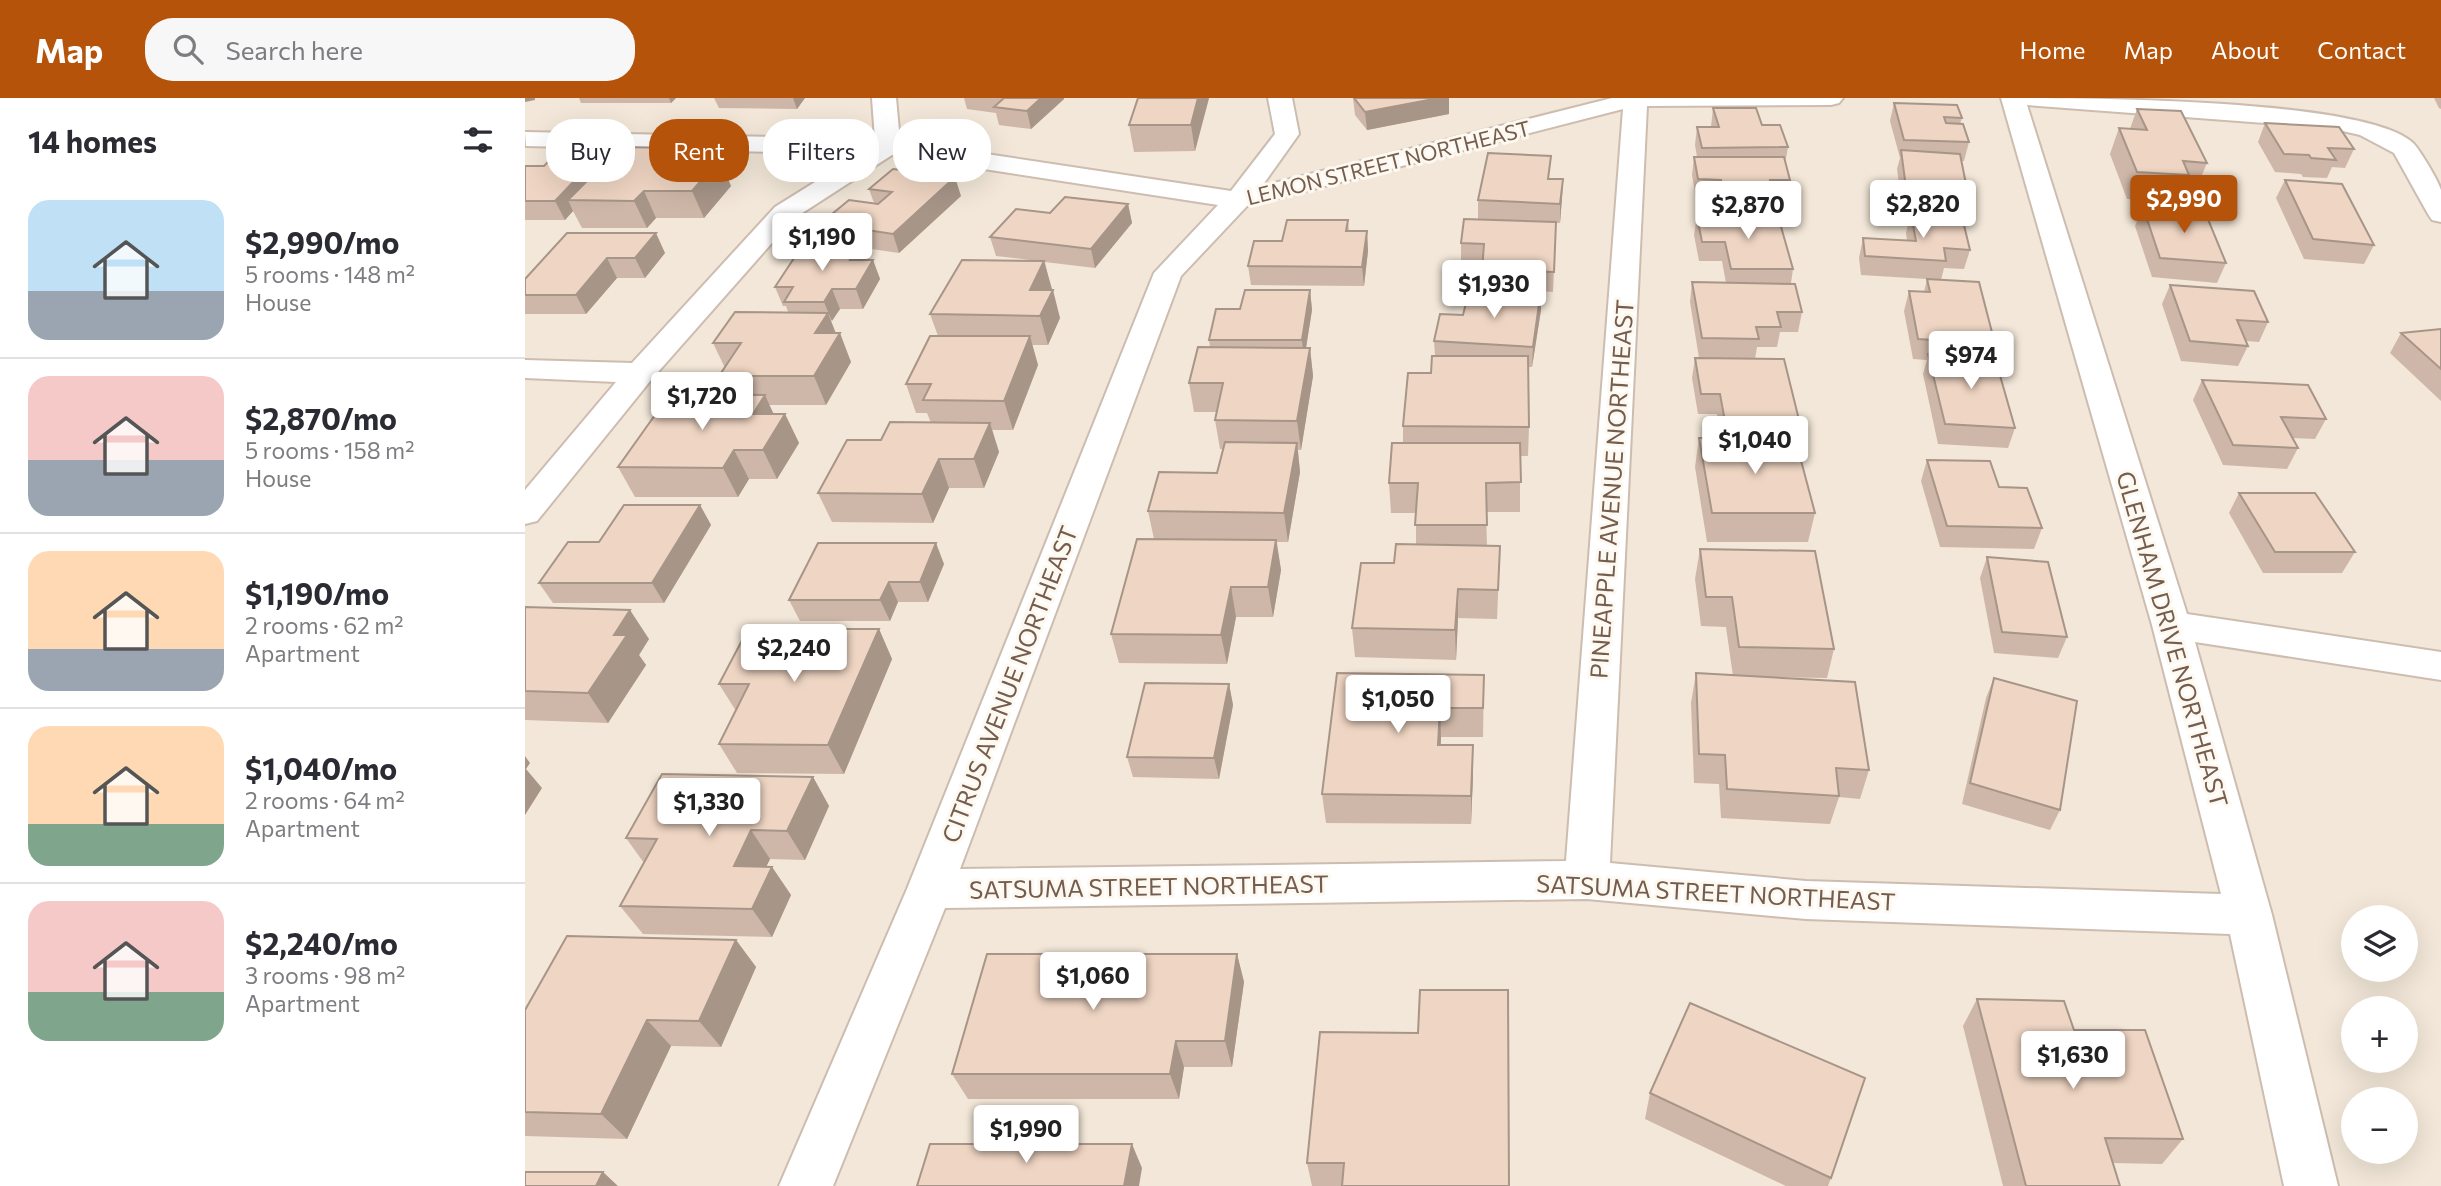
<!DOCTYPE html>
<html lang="en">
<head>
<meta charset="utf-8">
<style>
	body { margin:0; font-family:Commissioner,sans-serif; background:#f7f7f7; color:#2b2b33; height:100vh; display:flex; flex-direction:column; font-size:26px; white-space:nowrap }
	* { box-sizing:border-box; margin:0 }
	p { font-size:23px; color:#7c7c81 }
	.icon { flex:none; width:38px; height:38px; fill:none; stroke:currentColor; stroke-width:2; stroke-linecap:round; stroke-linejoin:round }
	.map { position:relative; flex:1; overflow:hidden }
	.panel { display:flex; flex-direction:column; background:#fff; width:525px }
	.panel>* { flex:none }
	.banner { position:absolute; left:21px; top:21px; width:665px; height:63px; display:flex; gap:14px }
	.controls { position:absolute; left:1816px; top:807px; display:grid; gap:14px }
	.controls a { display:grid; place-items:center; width:77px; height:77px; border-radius:50%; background:#fff; box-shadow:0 7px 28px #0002; font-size:35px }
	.price { position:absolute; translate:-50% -60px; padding:0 16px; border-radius:7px; background:#fff; color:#222; font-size:23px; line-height:46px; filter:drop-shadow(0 2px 4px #0008) }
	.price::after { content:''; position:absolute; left:50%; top:42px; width:21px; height:16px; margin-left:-10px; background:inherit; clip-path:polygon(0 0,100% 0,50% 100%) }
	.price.current { background:#b45309; color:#fff }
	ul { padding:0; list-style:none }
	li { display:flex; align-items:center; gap:21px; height:175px; padding:0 28px }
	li+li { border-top:2px solid #e1e1e2 }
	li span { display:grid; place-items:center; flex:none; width:196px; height:140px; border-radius:21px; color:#555 }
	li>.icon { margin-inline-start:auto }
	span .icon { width:84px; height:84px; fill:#fffc; stroke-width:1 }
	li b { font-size:30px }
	h2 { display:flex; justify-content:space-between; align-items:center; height:84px; padding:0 28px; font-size:30px }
	.tag { padding:0 24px; border-radius:28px; background:#fff; box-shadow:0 7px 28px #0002; font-size:24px; line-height:63px }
	.tag.current { background:#b45309; color:#fff }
	header { display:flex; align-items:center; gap:42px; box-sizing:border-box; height:98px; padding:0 35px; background:#b45309; color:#fff }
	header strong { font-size:33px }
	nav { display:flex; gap:38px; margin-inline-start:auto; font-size:24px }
	.search { width:490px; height:63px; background:#f7f7f7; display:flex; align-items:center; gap:18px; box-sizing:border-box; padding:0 24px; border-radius:28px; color:#7c7c81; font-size:26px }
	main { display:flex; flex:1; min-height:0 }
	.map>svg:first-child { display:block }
	.residential { fill:#f2e7d8; fill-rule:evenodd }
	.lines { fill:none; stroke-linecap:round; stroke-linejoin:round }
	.minor-casing { stroke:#cdbdb0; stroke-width:4 }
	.minor { fill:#fff; fill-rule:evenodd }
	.wall { fill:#ceb7a8 }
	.shaded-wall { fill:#a79588 }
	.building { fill:#efd5c3; stroke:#a79588; stroke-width:2 }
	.labels { text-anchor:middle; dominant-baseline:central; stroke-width:6; stroke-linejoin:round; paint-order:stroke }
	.far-street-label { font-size:21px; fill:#745d4f; stroke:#fef9f0 }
	.street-label { font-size:24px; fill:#745d4f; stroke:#fef9f0 }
</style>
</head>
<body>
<header>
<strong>Map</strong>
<div class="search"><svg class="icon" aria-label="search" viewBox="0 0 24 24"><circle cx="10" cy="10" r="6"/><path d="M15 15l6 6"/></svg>Search here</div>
<nav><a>Home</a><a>Map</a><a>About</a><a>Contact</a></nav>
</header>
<main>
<section class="panel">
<h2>14 homes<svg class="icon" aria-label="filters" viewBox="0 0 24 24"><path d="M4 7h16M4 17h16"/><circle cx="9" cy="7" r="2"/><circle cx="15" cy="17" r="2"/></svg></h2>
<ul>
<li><span style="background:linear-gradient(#bfe0f5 65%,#9aa5b1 0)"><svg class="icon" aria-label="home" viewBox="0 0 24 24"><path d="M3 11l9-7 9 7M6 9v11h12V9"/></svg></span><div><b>$2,990/mo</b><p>5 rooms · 148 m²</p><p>House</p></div></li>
<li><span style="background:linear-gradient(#f6c9c9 60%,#9aa5b1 0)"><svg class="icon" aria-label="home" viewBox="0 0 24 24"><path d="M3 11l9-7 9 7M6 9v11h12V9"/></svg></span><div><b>$2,870/mo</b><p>5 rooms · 158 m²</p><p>House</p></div></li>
<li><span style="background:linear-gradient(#ffd9b3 70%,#9aa5b1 0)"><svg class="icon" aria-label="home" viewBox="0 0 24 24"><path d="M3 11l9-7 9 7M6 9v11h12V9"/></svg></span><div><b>$1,190/mo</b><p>2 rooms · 62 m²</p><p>Apartment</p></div></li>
<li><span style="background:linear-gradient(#ffd9b3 70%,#7fa58c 0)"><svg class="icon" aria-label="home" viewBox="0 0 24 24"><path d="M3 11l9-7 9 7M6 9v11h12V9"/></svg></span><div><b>$1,040/mo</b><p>2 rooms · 64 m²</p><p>Apartment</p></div></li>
<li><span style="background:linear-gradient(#f6c9c9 65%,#7fa58c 0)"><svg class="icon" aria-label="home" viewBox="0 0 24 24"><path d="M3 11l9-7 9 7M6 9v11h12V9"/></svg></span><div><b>$2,240/mo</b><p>3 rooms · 98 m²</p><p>Apartment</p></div></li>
</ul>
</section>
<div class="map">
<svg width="1916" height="1088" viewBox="0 0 1916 1088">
	<rect width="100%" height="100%" fill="#fbf5ea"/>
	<path class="residential" d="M0 0H1916V1088H0ZM1829 819H1881V872H1829ZM1829 910H1881V962H1829ZM1829 1001H1881V1054H1829Z"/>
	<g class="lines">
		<defs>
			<path id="minor" d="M347 0H371L375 43 706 93 750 36 743 0H767L774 36 737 88 1087 0H1318L1314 5 1306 7 1122 8 1085 765 1281 783 1696 796 1627 527 1476 0C1549 0 1845 0 1889 46 1896 54 1913 82 1916 92 1916 101 1916 115 1916 124L1907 122 1903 116 1869 55 1835 37 1805 30 1502 7 1662 516 1916 554V582L1670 544 1747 817 1813 1088H1759L1705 836 1281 821 1062 801 420 810 308 1088H254L382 791 629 175 693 107 367 57 268 121 126 282 12 423 0 426V392L91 284 0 280V262L107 265 250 109 335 56 1 48 0 34 350 41ZM1098 11 1041 763 435 771 656 178 722 108Z"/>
		</defs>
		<use href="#minor" class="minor-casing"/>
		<use href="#minor" class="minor"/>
	</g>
	<path class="wall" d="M54 0H151L146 5H56Z
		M189 0H280L272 11 194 10Z
		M439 0H539V1L506 31 474 27 471 15 442 11Z
		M684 0 670 53 609 54 604 27Z
		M828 0H924V16L842 32 830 17Z
		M1909 0H1916V11L1914 10Z
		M1369 5 1437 20 1435 26 1444 44 1439 63H1436L1444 101 1439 120H1437L1445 152 1439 171 1419 170 1416 182 1470 246 1466 260 1490 330 1483 350 1413 346 1398 276 1402 262 1388 261 1379 213 1384 193 1399 194 1402 181 1336 177 1334 160 1338 140 1382 143 1381 135 1385 117 1378 116 1372 71 1375 60 1365 23Z
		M1188 10 1237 27 1263 49 1260 66 1265 82 1261 101H1249L1251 108 1250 118 1268 171 1266 185 1277 214 1273 234H1255L1252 249H1232L1230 261 1276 330 1272 348 1290 415 1283 444H1182L1170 369 1174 340H1196L1192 316H1173L1167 280 1170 260H1174L1165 204 1167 184 1201 185 1197 163H1174L1169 137 1172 118H1197L1193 100H1171L1167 77 1169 59H1172L1170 47 1172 29H1186Z
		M1612 11 1682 65 1671 91H1659L1654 104 1602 101 1585 56 1594 30 1605 31Z
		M1740 25 1829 51 1820 70 1807 69 1802 80 1778 79 1776 76 1750 74 1733 44Z
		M149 50 154 61 206 88 179 120H131L122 130H57L48 113 40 122H0V68H19L75 56 80 65Z
		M1025 81H1038L1037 100 1035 125H1031L1028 194 1016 193V212L1007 269H1003L1004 329 1003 358H995V414H961L962 448H975L972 521 933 520 931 562 830 559 827 530 869 465 891 446V415H866L864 385 878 345V328L906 275 910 258 909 243 938 217 962 202 964 192H957L958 165 936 164V145L953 121V102Z
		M1760 82 1849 147 1839 166 1779 161 1751 100Z
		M344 91 436 98 374 155 333 149 338 162H348L355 181 338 211H315L306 223 311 235 326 264 301 307H244L249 316H260L274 345 252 381H224L213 399H110L93 369 203 296 194 278 200 270 188 245 263 214 261 208H258L250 189 331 148 304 144 296 125 349 105Z
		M603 106 607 125 570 170 520 164 526 192 535 220 523 247H507L513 267 488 332H467L474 354 459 390H424L408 425 307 424 293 395 356 342 406 325 402 315H391L381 286 413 238 405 216 514 163 471 158 465 139 525 115Z
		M1618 109 1701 165 1692 185 1627 179 1610 128Z
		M823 122 824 133H842L843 153 839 188 726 187 723 168 757 143Z
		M42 135 140 155 120 180H92L61 216H0V181Z
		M1645 187 1743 224 1734 244 1721 243 1723 248 1713 268 1656 263 1637 206Z
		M785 192 787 212 781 250H785L788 278 776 352H773L775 374 763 444H752L756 472 748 519H711L702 566 594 565 586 536 629 441 623 413 692 375 698 351H695L690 322 692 314H669L664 285 685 249 684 242 715 211Z
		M1916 231V303L1865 255 1876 235Z
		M1677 282 1801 321 1790 341 1767 340 1773 350 1762 371 1698 367 1668 302Z
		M1402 362 1474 389 1517 430 1509 451 1415 449 1396 383Z
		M1714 395 1830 454 1817 475H1738L1704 415Z
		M175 407 186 427 139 505H28L14 485 74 444Z
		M1175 451 1309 551 1302 580 1226 579 1344 672 1335 701 1314 699 1305 726 1196 720 1194 686 1169 685 1166 605 1171 575 1208 578 1201 529 1176 528 1170 481Z
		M1462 459 1542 539 1533 560 1469 555 1455 480Z
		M419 466 403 504H373L365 523H275L264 502Z
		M0 509 124 541 114 557 121 567 83 625 0 622Z
		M354 531 367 561 319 676 212 675 194 646 211 613 194 586Z
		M959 577 958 639H916V647L948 676 946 726 801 725 797 696Z
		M1469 580 1535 712 1525 732 1437 706 1461 600Z
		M704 586 708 607 694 681 608 679 602 659Z
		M288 679 304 708 280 762 245 761 241 769H247L266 797 247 839 118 836 95 808 119 765 101 740Z
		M211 842 231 869 196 949 146 948 102 1041 0 1038V912Z
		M712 856 719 884 707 969H659L654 1001H443L427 976Z
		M1452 901 1549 932 1658 1041 1637 1066 1588 1065 1595 1088H1478L1438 928Z
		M795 934 984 1088H787L782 1065Z
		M1125 995 1306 1080 1303 1088H1261L1120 1021Z"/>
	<path class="shaded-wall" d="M0 0H10V2L0 4Z
		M144 0H151L146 5Z
		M268 0H280L272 11Z
		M516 0H539V1L506 31 502 13Z
		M673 0H684L670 53 666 27Z
		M914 0H924V16L842 32 840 14Z
		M149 50 161 76 138 61Z
		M75 56 84 75 43 102 48 113 40 122 30 103Z
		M195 61 206 88 179 120 167 93Z
		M430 79 436 98 374 155 368 136Z
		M1038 81 1037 100 1035 125V106Z
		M119 93 131 120 122 130 109 103Z
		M603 106 607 125 570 170 566 151Z
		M842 133 843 153 839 188 837 169Z
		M131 135 140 155 120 180 110 160Z
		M333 148 340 168 325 162Z
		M82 160 92 180 61 216 51 197Z
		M348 162 355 181 338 211 331 191Z
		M519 163 527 191 513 220 505 192Z
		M307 191 315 211 307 223 299 204Z
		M528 192 535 220 523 247 515 218Z
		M785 192 787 212 779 262 777 242Z
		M1016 192V212L1007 269 1008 249Z
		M303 215 312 239 315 235 326 264 301 307 289 278 290 235Z
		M505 238 513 267 488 332 479 303Z
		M785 250 788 278 776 352 772 323Z
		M240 297 253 326 228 316Z
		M260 316 274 345 252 381 238 352Z
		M465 325 474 354 459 390 449 361Z
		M772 345 775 374 763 444 759 415Z
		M209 352 224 381 213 399 198 370Z
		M414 361 424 390 408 425 397 396Z
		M175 407 186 427 139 505 127 485Z
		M751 442 756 472 748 519 743 489Z
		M411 445 419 466 403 504 395 484Z
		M364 484 373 504 365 523 355 502Z
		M706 489 711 519 702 566 696 537Z
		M933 491V520L931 562 930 532Z
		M105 512 124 541 114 557 121 567 83 625 63 595 89 537Z
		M354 531 367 561 319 676 303 647Z
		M704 586 708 607 694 681 689 660Z
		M915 610 916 639 914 676 913 647Z
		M948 647V676L946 726V698Z
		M0 658 5 665 1 671 17 690 0 717Z
		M288 679 304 708 280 762 262 733Z
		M226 732 245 761 228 796 209 768Z
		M247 769 266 797 247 839 227 811Z
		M211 842 231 869 196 949 174 923Z
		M712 856 719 884 707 969 700 943Z
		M122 922 146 948 102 1041 76 1016Z
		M651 943 659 969 654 1001 645 976Z
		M607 1046 617 1070 614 1088H599Z
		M78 1074 93 1088H71Z"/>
	<path class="building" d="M479 0H516L502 13 469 9Z
		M613 0H673L666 27H604Z
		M829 0H914L840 14Z
		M1369 5 1432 7 1437 20 1419 19 1421 25 1438 26 1444 44 1379 42Z
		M1188 10H1231L1237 27H1255L1263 49 1177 50 1172 29H1194Z
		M1612 11 1656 13 1682 65 1658 63 1664 77 1612 74 1594 30 1622 32Z
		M1740 25 1814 29 1829 51 1803 50 1811 62 1786 60 1784 57 1759 56Z
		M96 49 149 50 138 61H195L167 93H119L109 103 43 102Z
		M1376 52 1435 56 1444 101 1382 97Z
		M963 55 1026 58 1023 81H1038L1035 106 953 102Z
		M31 56H75L30 103H0V68H19Z
		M1169 59H1259L1265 82H1245L1251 108H1201L1196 82 1173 81Z
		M368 71 430 79 368 136 296 125 324 102 353 106 367 94 344 91Z
		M1760 82 1817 86 1849 147 1788 141Z
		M540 99 603 106 566 151 465 139 491 111 525 115Z
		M1618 109 1680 114 1701 165 1635 160Z
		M1386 116 1437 119 1445 152 1419 150 1421 163 1340 158 1338 140 1391 143Z
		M1172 118H1253L1268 171H1206L1200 144H1177Z
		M939 121 1031 124 1029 174 957 172 959 146 936 145Z
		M762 122H823L821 133H842L837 169 723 168 729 143H757Z
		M42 135H131L110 160H82L51 197H0V181Z
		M277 148H333L325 162H348L331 191H307L299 204H259L268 189H250Z
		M437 162 519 163 505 192H528L515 218 405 216Z
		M1402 181 1454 184 1470 246 1393 241 1384 193 1405 194Z
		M1167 184 1270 186 1277 214H1252L1256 229H1231L1234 241 1177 240Z
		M1645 187 1729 193 1743 224 1712 222 1723 248 1665 243Z
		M965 189 1016 192 1008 249 909 243 915 216 938 217 942 201 962 202Z
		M720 192H785L777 242H684L691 211H715Z
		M210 214 303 215 290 235H315L289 278H194L216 245H188Z
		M1916 231V271L1876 235Z
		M405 238H505L479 303 398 302 406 286H381Z
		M673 249 785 250 772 323 690 322 698 285H664Z
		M1403 256 1470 260 1490 330 1420 326Z
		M907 258H1003L1004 329 878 328 883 275H906Z
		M1170 260 1259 261 1276 330 1201 329 1195 296H1176Z
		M1677 282 1783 287 1801 321 1756 319 1773 350 1708 347Z
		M145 296 240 297 228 316H260L238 352H209L198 370 93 369Z
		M365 324 465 325 449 361H414L397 396 293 395 322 342H356Z
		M1174 340H1270L1290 415H1187Z
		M700 344 772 345 759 415 623 413 634 374 692 375Z
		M867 345H995L996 384 961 385 962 427H890L893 385H864Z
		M1402 362 1465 363 1474 389 1502 390 1517 430 1422 428Z
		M1714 395H1790L1830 454H1750Z
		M99 407H175L127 485H14L43 444H74Z
		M612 441 751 442 743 489H706L696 537 586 536Z
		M293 445H411L395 484H364L355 502H264Z
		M871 446 975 448 973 492 933 491 930 532 827 530 836 465H869Z
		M1175 451 1290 453 1309 551 1214 549 1207 499H1181Z
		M1462 459 1523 464 1542 539 1477 534Z
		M0 509 105 512 89 537H102L63 595 0 593Z
		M223 531H354L303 647 194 646 224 586H194Z
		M812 575 959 577 958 610H915L913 647H948L946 698 797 696Z
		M1171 575 1330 584 1344 672 1311 670 1314 698 1202 691 1200 657 1174 656Z
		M1469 580 1552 603 1535 712 1445 685Z
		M620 585 704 586 689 660 602 659Z
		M137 676 288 679 262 733 226 732 209 768 247 769 227 811 95 808 132 741 101 740Z
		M42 838 211 842 174 923 122 922 76 1016 0 1014V912Z
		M462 856H712L700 943H651L645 976H427Z
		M895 892H983L984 1088H817L819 1065H782L795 934 893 935Z
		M1452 901 1539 903 1549 932H1620L1658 1041 1580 1040 1595 1088H1501Z
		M1165 905 1340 980 1306 1080 1125 995Z
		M405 1046H607L599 1088H392Z
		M0 1074H78L71 1088H0Z"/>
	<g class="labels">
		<g class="far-street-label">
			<text transform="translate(863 64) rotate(-14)">LEMON STREET NORTHEAST</text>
		</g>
		<g class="street-label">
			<text transform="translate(1086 391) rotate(-86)">PINEAPPLE AVENUE NORTHEAST</text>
			<text transform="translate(1648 541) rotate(74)">GLENHAM DRIVE NORTHEAST</text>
			<text transform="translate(484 586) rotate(-69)">CITRUS AVENUE NORTHEAST</text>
			<text transform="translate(624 788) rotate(-1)">SATSUMA STREET NORTHEAST</text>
			<text transform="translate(1191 794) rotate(3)">SATSUMA STREET NORTHEAST</text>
		</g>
	</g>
</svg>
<div class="controls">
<a><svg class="icon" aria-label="layers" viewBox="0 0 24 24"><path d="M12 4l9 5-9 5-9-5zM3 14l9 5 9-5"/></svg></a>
<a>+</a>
<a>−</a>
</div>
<b class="price current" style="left:1659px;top:137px">$2,990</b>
<b class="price" style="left:1398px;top:142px">$2,820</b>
<b class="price" style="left:1223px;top:143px">$2,870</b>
<b class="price" style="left:297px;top:175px">$1,190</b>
<b class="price" style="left:969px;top:222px">$1,930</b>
<b class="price" style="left:1446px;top:293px">$974</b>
<b class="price" style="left:177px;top:334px">$1,720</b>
<b class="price" style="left:1230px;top:378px">$1,040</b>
<b class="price" style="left:269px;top:586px">$2,240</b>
<b class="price" style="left:873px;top:637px">$1,050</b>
<b class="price" style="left:184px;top:740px">$1,330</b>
<b class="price" style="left:568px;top:914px">$1,060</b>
<b class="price" style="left:1548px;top:993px">$1,630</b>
<b class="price" style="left:501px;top:1067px">$1,990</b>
<div class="banner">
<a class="tag">Buy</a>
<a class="tag current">Rent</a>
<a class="tag">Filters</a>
<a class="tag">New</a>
</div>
</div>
</main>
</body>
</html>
